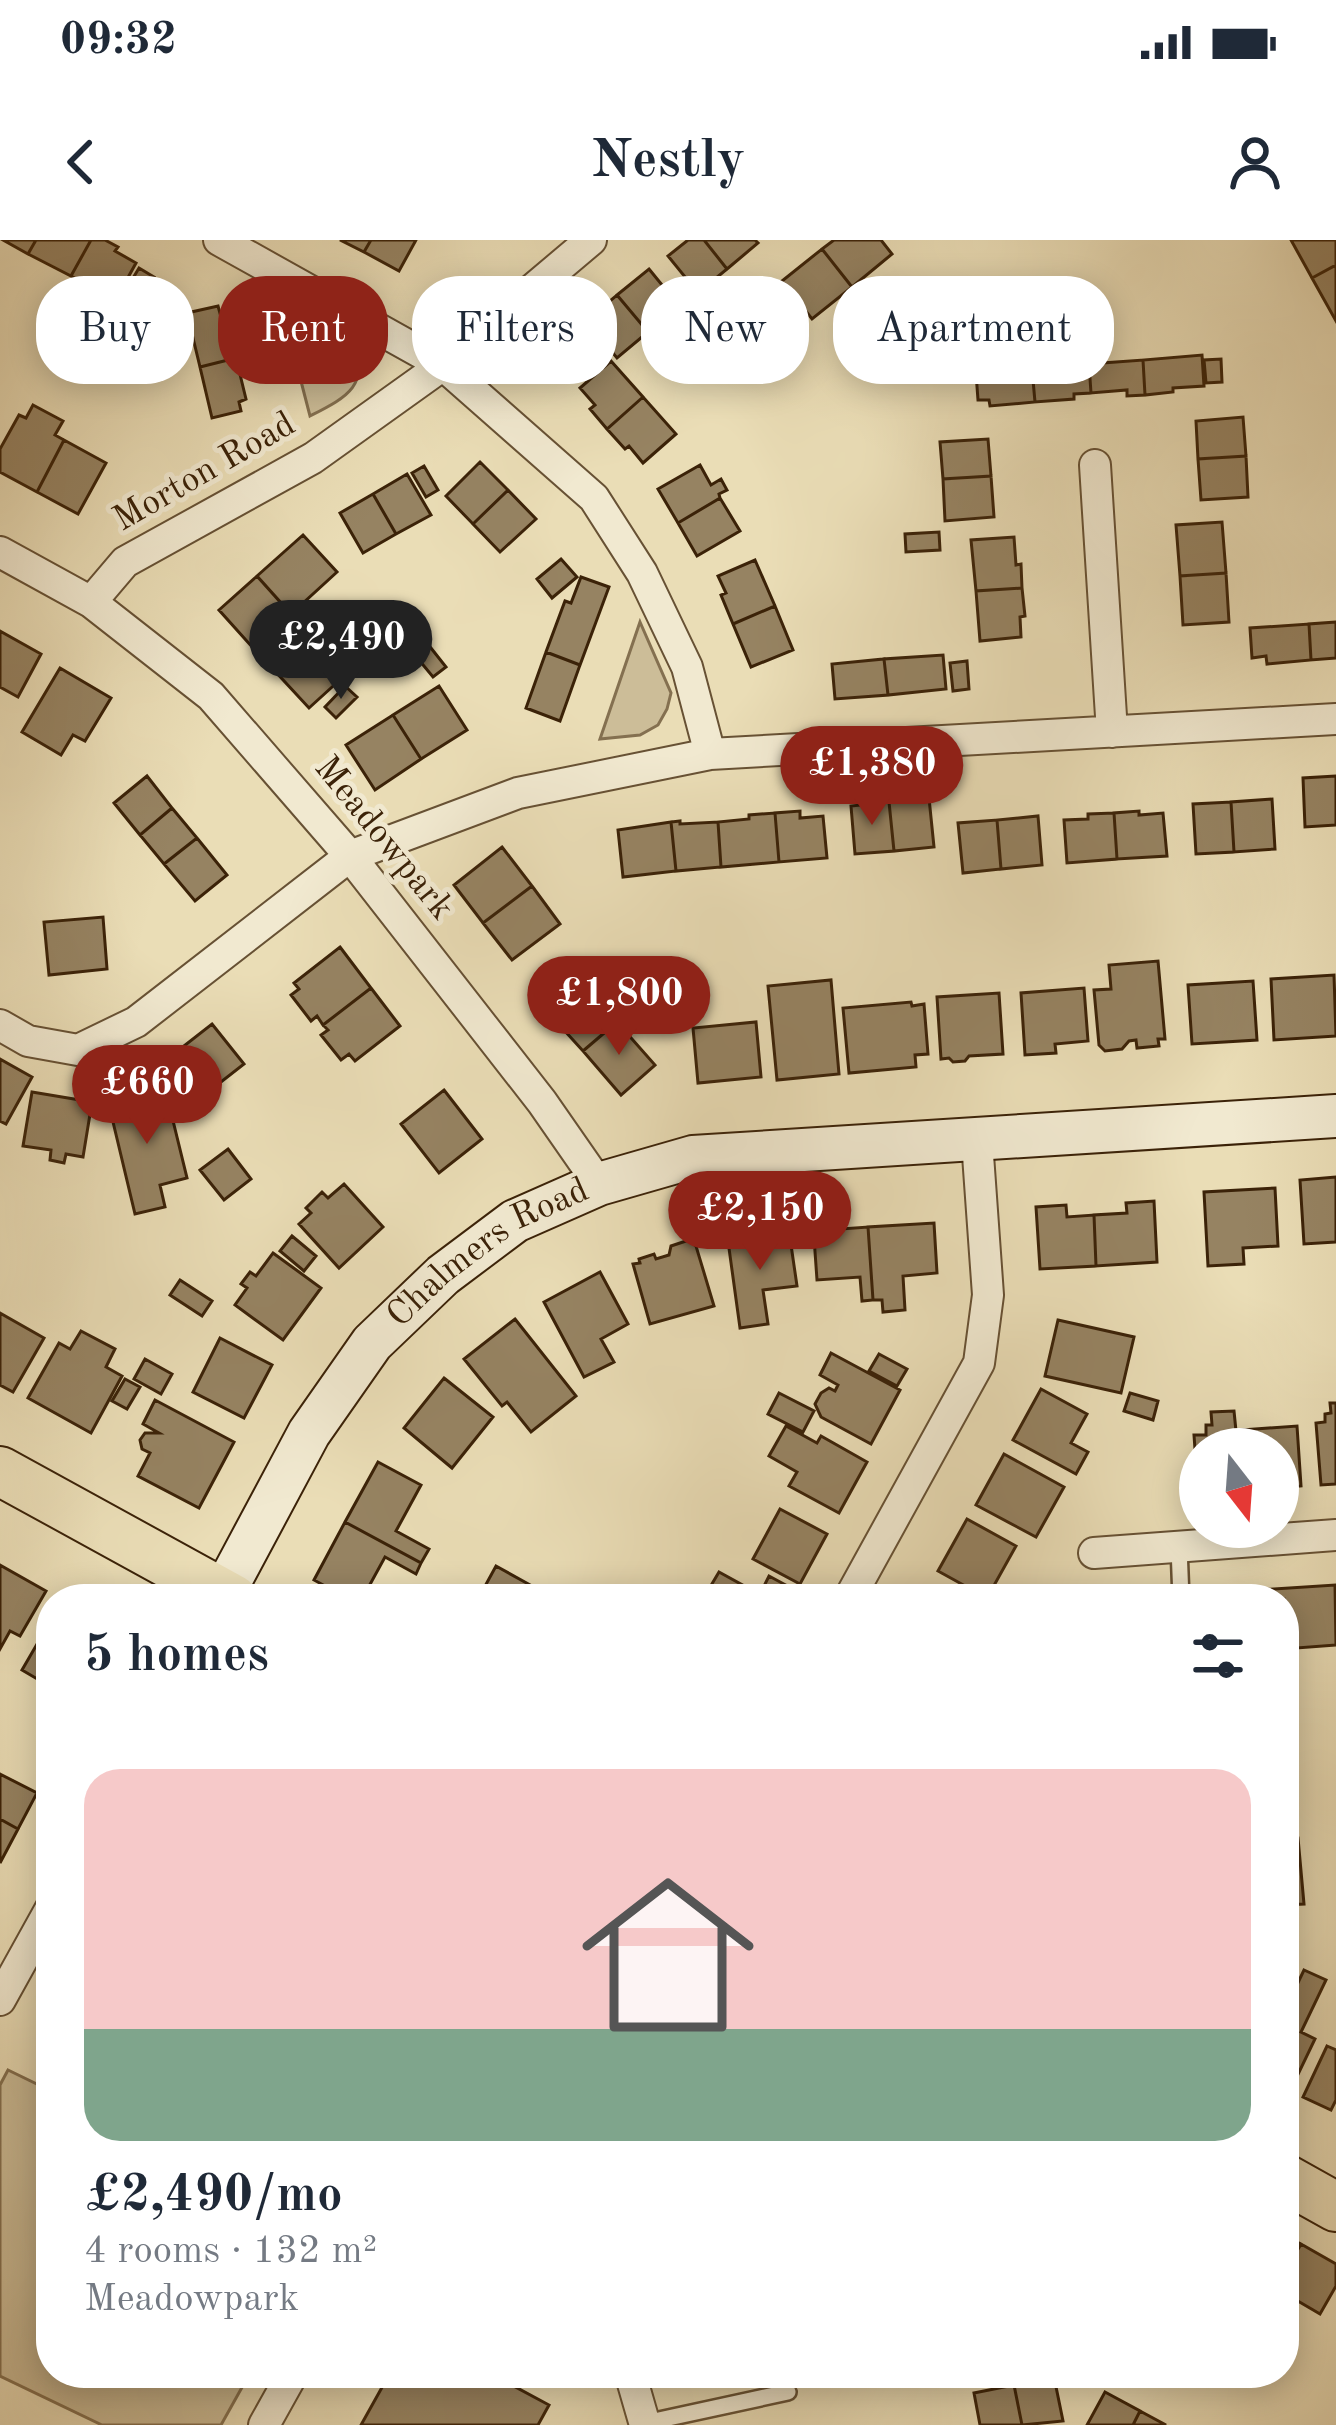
<!DOCTYPE html>
<html lang="en">
<head>
<meta charset="utf-8">
<style>
	body { margin:0; font-family:"Old Standard TT",serif; background:#f2f2f3; color:#1f2937; height:100vh; display:flex; flex-direction:column; font-size:45px; white-space:nowrap }
	* { box-sizing:border-box; margin:0 }
	p { font-size:39px; color:#747a83 }
	.icon { flex:none; width:66px; height:66px; fill:none; stroke:currentColor; stroke-width:2; stroke-linecap:round; stroke-linejoin:round }
	.map { position:relative; flex:1; overflow:hidden }
	.side { position:absolute; left:36px; top:1344px; width:1263px; height:804px; display:flex; flex-direction:column; background:#fff; border-radius:48px; box-shadow:0 6px 30px #0003 }
	.side>* { flex:none }
	.top-card { position:absolute; left:36px; top:36px; width:1266px; height:108px; display:flex; gap:24px }
	.needle { width:78px; rotate:163deg }
	.buttons { position:absolute; left:1179px; top:1188px; display:grid; gap:24px }
	.buttons a { display:grid; place-items:center; width:120px; height:120px; border-radius:50%; background:#fff; box-shadow:0 6px 30px #0003; font-size:60px }
	.price { position:absolute; translate:-50% -102px; padding:0 27px; border-radius:42px; background:#8f2418; color:#fff; font-size:39px; line-height:78px; filter:drop-shadow(0 3px 6px #0008) }
	.price::after { content:''; position:absolute; left:50%; top:72px; width:36px; height:27px; margin-left:-18px; background:inherit; clip-path:polygon(0 0,100% 0,50% 100%) }
	.price.on { background:#222; color:#fff }
	ul { padding:0; list-style:none }
	li { display:grid; align-content:center; gap:24px; height:636px; padding:0 48px }
	li+li { border-top:3px solid #e0e1e3 }
	li span { display:grid; place-items:center; height:372px; border-radius:36px; color:#555 }
	li>.icon { margin-inline-start:auto }
	span .icon { width:216px; height:216px; fill:#fffc; stroke-width:1 }
	li b { font-size:51px }
	h2 { display:flex; justify-content:space-between; align-items:center; height:144px; padding:0 48px; font-size:51px }
	.tag { padding:0 42px; border-radius:48px; background:#fff; box-shadow:0 6px 30px #0003; font-size:42px; line-height:108px }
	.tag.on { background:#8f2418; color:#fff }
	.status { display:flex; justify-content:space-between; align-items:center; height:84px; padding:0 60px; background:#fff; direction:ltr }
	.status svg { height:33px; fill:currentColor }
	header { display:flex; justify-content:space-between; align-items:center; height:156px; padding:0 48px; background:#fff; font-size:54px; font-weight:700 }
	.map>svg:first-child { display:block }
	.green { fill:#ccbd98; stroke:#847050; stroke-width:3 }
	.building { fill:#968362; stroke:#3b2208; stroke-width:3 }
	.lines { fill:none; stroke-linecap:round; stroke-linejoin:round }
	.lane-casing { stroke:#675134; stroke-width:20 }
	.street-casing { stroke:#675134; stroke-width:34 }
	.secondary-casing { stroke:#3b2208; stroke-width:46 }
	.primary-casing { stroke:#3b2208; stroke-width:52 }
	.lane { stroke:#f1e9d0; stroke-width:15 }
	.street { stroke:#f1e9d0; stroke-width:30 }
	.secondary { stroke:#f1e9d0; stroke-width:42 }
	.primary { stroke:#eaddb6; stroke-width:48 }
	.labels { text-anchor:middle; dominant-baseline:central; stroke-width:10; stroke-linejoin:round; paint-order:stroke }
	.street-label { font-size:36px; fill:#3b2208; stroke:#f1e9d0 }
</style>
</head>
<body>
<div class="status"><b>09:32</b><svg viewBox="0 0 49 12"><path d="M0 12V9h3v3zM5 12V6h3v6zM10 12V3h3v9zM15 12V0h3v12zM26 1h20v11H26zM47 4h2v5h-2z"/></svg></div>
<header><svg class="icon" aria-label="back" viewBox="0 0 24 24"><path d="M15 5l-7 7 7 7"/></svg>Nestly<svg class="icon" aria-label="person" viewBox="0 0 24 24"><circle cx="12" cy="8" r="4"/><path d="M4 21q1-7 8-7t8 7"/></svg></header>
<div class="map">
<svg width="1336" height="2185" viewBox="0 0 1336 2185">
	<rect width="100%" height="100%" fill="#eaddb6"/>
	<filter id="stains"><feTurbulence type="fractalNoise" baseFrequency=".00167" numOctaves="4"/><feColorMatrix values="0 0 0 0 .2 0 0 0 0 .09 0 0 0 0 .02 0 0 0 .5 -.17"/></filter>
	<radialGradient id="worn" r=".72"><stop offset=".6" stop-color="#630" stop-opacity="0"/><stop offset="1" stop-color="#630" stop-opacity=".3"/></radialGradient>
	<path class="green" d="M281 64 350 102C373 145 345 158 310 176Z
		M640 382 671 453 667 469 658 485 640 495 600 499Z
		M8 1830 51 1851V2133H250L221 2185H102L0 2136V1845Z"/>
	<path class="building" d="M3 0H36L28 14Z
		M36 0H91L71 36 28 14Z
		M91 0H105L118 7 115 11 136 23 115 61 71 36Z
		M340 0H371L364 12Z
		M371 0H416L399 31 364 12Z
		M688 0H704L727 29 698 53 668 16Z
		M704 0H755L758 3 727 29Z
		M834 0H881L892 14 852 47 822 9Z
		M1291 0H1336V25L1312 38Z
		M822 9 852 47 812 79 782 41Z
		M1336 25V81L1312 38Z
		M139 28 154 37 139 64 123 55Z
		M649 29 680 67 648 92 617 55Z
		M617 55 648 92 617 118 586 81Z
		M218 66 221 77 226 75 236 118 200 127 187 73Z
		M704 80 732 113 715 127 688 94Z
		M1202 115 1204 146 1173 148V152L1145 155 1143 120Z
		M236 118 246 159 239 162 241 171 212 178 200 127Z
		M1221 119 1222 142 1206 143 1204 120Z
		M1143 120 1145 155 1127 156V150L1091 153 1089 124Z
		M611 121 643 157 607 189 590 169 595 165 580 148Z
		M1089 124 1091 153 1074 154V159L1035 162 1032 129Z
		M1032 129 1035 162 990 166 989 160H978L976 133Z
		M643 157 676 194 643 223 629 206 625 209 607 189Z
		M33 165 63 181 55 195 64 200 37 252 0 232V209L19 175 26 178Z
		M1243 177 1246 216 1198 219 1196 181Z
		M988 199 991 236 943 239 940 202Z
		M64 200 106 223 78 274 37 252Z
		M1246 216 1248 257 1201 260 1198 219Z
		M480 222 508 250 473 284 446 256Z
		M700 225 711 245 721 239 727 250 719 254 720 258 678 283 658 249Z
		M424 226 438 250 426 257 412 233Z
		M407 234 431 275 396 294 373 254Z
		M991 236 994 277 945 281 943 239Z
		M508 250 536 279 500 312 473 284Z
		M373 254 396 294 363 313 340 273Z
		M720 258 740 291 697 316 678 283Z
		M1222 282 1226 333 1180 336 1176 285Z
		M939 292 940 310 906 312 905 294Z
		M303 295 337 332 291 374 257 336Z
		M1014 297 1016 325 1021 324 1022 348 976 351 971 300Z
		M561 319 577 337 552 358 537 339Z
		M755 320 775 366 733 384 721 355 726 353 718 336Z
		M1226 333 1229 382 1183 385 1180 336Z
		M257 336 291 374 253 408 219 370Z
		M581 337 609 347 580 425 546 412 565 361 571 363Z
		M1022 348 1025 376 1020 377 1021 397 980 401 976 351Z
		M775 366 793 410 751 427 733 384Z
		M1336 382V418L1311 420 1309 384Z
		M1309 384 1311 420 1267 424 1266 416 1252 418 1250 388Z
		M280 385 292 398 271 418 259 405Z
		M318 387 330 401 338 394 356 413 348 421 354 427 309 468 273 429Z
		M0 391 41 414 18 457 0 447Z
		M427 403 446 427 433 437 414 414Z
		M546 412 580 425 560 481 526 468Z
		M943 415 946 449 888 455 884 419Z
		M884 419 888 455 835 459 832 424Z
		M967 421 969 449 953 451 950 423Z
		M60 428 111 458 85 501 73 495 61 515 22 492Z
		M345 446 357 457 336 478 325 467Z
		M439 446 467 490 421 519 393 475Z
		M393 475 421 519 375 550 346 505Z
		M147 536 172 568 140 595 114 563Z
		M1336 536V585L1305 587 1303 538Z
		M929 558 934 607 894 611 889 562Z
		M1272 559 1275 609 1234 612 1231 562Z
		M889 562 894 611 855 614 851 566Z
		M1231 562 1234 612 1196 614 1193 564Z
		M172 568 197 598 164 624 140 595Z
		M800 571V578L823 576 827 618 779 622 775 573Z
		M1139 571V575L1163 573 1167 616 1117 619 1114 573Z
		M775 573 779 622 721 627 718 582 749 579V575Z
		M1114 573 1117 619 1067 623 1064 580 1088 579V574Z
		M1038 576 1042 625 1001 629 997 580Z
		M997 580 1001 629 963 633 958 583Z
		M680 581V584L718 582 721 627 676 631 671 582Z
		M671 582 676 631 623 637 618 590Z
		M197 598 227 635 195 661 164 624Z
		M502 607 532 646 483 683 454 645Z
		M532 646 560 684 512 720 483 683Z
		M103 677 107 729 49 735 44 682Z
		M340 707 371 748 323 785 317 776 311 781 291 755 299 749 294 743Z
		M1158 721 1165 799H1158L1159 806 1137 808 1136 800 1129 801 1122 809 1105 811 1099 805 1094 750 1111 749 1109 725Z
		M1334 735 1336 796 1274 800 1271 739Z
		M578 737 617 782 583 811 544 768Z
		M831 740 839 834 777 840 768 746Z
		M1253 741 1257 800 1192 804 1188 745Z
		M371 748 400 786 355 821 349 814 341 820 321 795 328 790 323 785Z
		M1084 748 1088 801 1055 804 1056 813 1025 815 1021 753Z
		M999 753 1003 814 969 816 965 821 953 822 949 818 941 819 937 757Z
		M911 762 912 766 924 764 928 814 915 815 916 827 849 833 843 768Z
		M617 782 655 825 621 855 583 811Z
		M756 782 761 837 698 843 693 788Z
		M212 784 244 824 198 860 166 820Z
		M0 819 32 837 6 884 0 881Z
		M165 848 187 938 160 945 165 967 135 974 108 861Z
		M444 850 482 899 439 933 401 884Z
		M32 852 92 862 83 917 66 914 64 923 50 920 51 910 23 906Z
		M228 909 251 939 224 960 200 930Z
		M1336 937V1002L1304 1004 1300 940Z
		M344 944 383 987 339 1028 299 984 311 973 306 968 322 952 328 958Z
		M1275 948 1278 1006 1243 1008 1244 1024 1208 1026 1204 952Z
		M1154 961 1157 1022 1096 1026 1094 975 1127 973 1126 963Z
		M1066 965 1067 977 1094 975 1096 1026 1040 1029 1036 967Z
		M835 982 841 989 868 987 873 1060 862 1061 860 1037 817 1040 813 983Z
		M934 983 937 1033 903 1036 905 1070 883 1072 882 1060H873L868 987Z
		M789 991 797 1046 763 1050 768 1084 740 1088 728 1001Z
		M292 996 316 1016 304 1031 280 1011Z
		M689 1000 696 1006 714 1066 650 1084 633 1024 640 1023 639 1019 654 1014 656 1019 669 1015 671 1006Z
		M273 1013 321 1048 283 1100 235 1065 247 1048 241 1044 250 1032 256 1036Z
		M600 1032 628 1084 601 1099 614 1122 584 1137 544 1062Z
		M180 1040 212 1061 202 1076 170 1055Z
		M0 1073 44 1098 13 1152 0 1145Z
		M515 1079 576 1156 531 1192 507 1162 502 1166 464 1119Z
		M1058 1080 1134 1097 1121 1153 1045 1136Z
		M81 1091 115 1109 106 1127 122 1136 91 1193 28 1158 59 1103 70 1109Z
		M220 1098 272 1125 244 1178 193 1152Z
		M831 1113 900 1150 871 1204 821 1177 815 1164 821 1153 829 1148 835 1151 838 1145 820 1135Z
		M879 1114 907 1129 897 1146 869 1131Z
		M145 1119 172 1134 161 1154 134 1139Z
		M444 1138 493 1177 452 1228 404 1188Z
		M125 1139 140 1147 127 1169 112 1161Z
		M1041 1149 1087 1174 1071 1203 1088 1212 1076 1234 1013 1200Z
		M779 1153 814 1171 803 1192 768 1174Z
		M1130 1153 1158 1161 1153 1180 1124 1171Z
		M155 1160 234 1202 199 1268 138 1236 150 1213 142 1209 140 1200 145 1193H159L143 1184Z
		M1330 1163H1336V1244L1321 1245 1316 1183 1325 1182V1174L1331 1173Z
		M1234 1171 1236 1191 1243 1190 1245 1209H1200V1253H1198L1194 1195H1206V1185H1212L1211 1172Z
		M786 1186 817 1203 821 1196 867 1222 839 1273 789 1246 797 1232 769 1216Z
		M1297 1186 1301 1246 1278 1248V1209H1245L1243 1190Z
		M1004 1214 1064 1247 1036 1297 976 1265Z
		M378 1222 421 1245 396 1291 429 1309 421 1323 345 1282Z
		M780 1269 827 1294 800 1344 753 1319Z
		M967 1279 1016 1306 987 1358 938 1331Z
		M345 1282 421 1323 416 1334 385 1317 362 1359H349L314 1340Z
		M0 1325 46 1351 20 1396 10 1391 0 1409Z
		M496 1326 532 1346 524 1359H478Z
		M719 1332 768 1359H703Z
		M769 1336 795 1350 790 1359H774L761 1352Z
		M1335 1345 1336 1405 1284 1409V1359H1244L1243 1351Z
		M51 1380V1428L47 1426 39 1440 22 1430Z
		M0 1534 37 1553 18 1589 0 1579Z
		M0 1579 18 1589 0 1623Z
		M1298 1598 1304 1664 1284 1665V1599Z
		M1304 1730 1326 1740 1301 1792 1315 1799 1291 1849 1284 1845V1772Z
		M1284 1743 1295 1748 1284 1772Z
		M1327 1806 1336 1810V1860L1331 1870 1303 1857Z
		M1284 1995 1301 2004 1284 2033Z
		M1301 2004 1336 2024V2046L1320 2074 1291 2057 1284 2069V2033Z
		M390 2133H494L493 2135 549 2165 538 2185H361Z
		M1054 2137 1063 2181 1022 2185 1014 2145Z
		M1014 2145 1022 2185H980L974 2153Z
		M1105 2152 1140 2171 1133 2185H1087Z
		M1140 2171 1166 2185H1133Z"/>
	<g class="lines">
		<defs>
			<path id="lane" d="M1179 1307 1181 1359
				M645 2183 788 2152"/>
			<path id="street" d="M219 0 443 125 594 258 642 333 687 427 710 514
				M1095 225 1112 492
				M0 312 91 362 211 456 350 616 542 862 599 944
				M91 362 125 322 313 218 443 125 591 0
				M0 785 28 801 78 810 136 782 350 616 518 553 710 514 1336 479
				M1094 1313 1336 1295
				M849 1359 979 1123 988 1055 977 901
				M0 1760 51 1668
				M630 2133 645 2185
				M264 2185 293 2133"/>
			<g id="secondary">
				<path id="s1" d="M223 1354 309 1193 372 1103 443 1035 515 981 599 944 693 917 1336 876"/>
			</g>
			<path id="primary" d="M0 1231 233 1359
				M1284 1938 1336 1967"/>
		</defs>
		<use href="#lane" class="lane-casing"/>
		<use href="#street" class="street-casing"/>
		<use href="#secondary" class="secondary-casing"/>
		<use href="#primary" class="primary-casing"/>
		<use href="#lane" class="lane"/>
		<use href="#street" class="street"/>
		<use href="#secondary" class="secondary"/>
		<use href="#primary" class="primary"/>
	</g>
	<g class="labels">
		<g class="street-label">
			<text transform="translate(205 233) rotate(-30)">Morton Road</text>
			<text transform="translate(383 599) rotate(51)">Meadowpark</text>
			<text stroke="none"><textPath href="#s1" startOffset="441">Chalmers Road</textPath></text>
		</g>
	</g>
	<rect width="100%" height="100%" filter="url(#stains)"/>
	<rect width="100%" height="100%" fill="url(#worn)"/>
</svg>
<div class="buttons">
<a><svg class="needle" viewBox="-14 -14 28 28"><path d="M0-13l5 13h-10z" fill="#e53935"/><path d="M0 13l5-13h-10z" fill="#747a83"/></svg></a>
</div>
<b class="price on" style="left:341px;top:462px">£2,490</b>
<b class="price" style="left:872px;top:588px">£1,380</b>
<b class="price" style="left:619px;top:818px">£1,800</b>
<b class="price" style="left:147px;top:907px">£660</b>
<b class="price" style="left:760px;top:1033px">£2,150</b>
<div class="top-card">
<a class="tag">Buy</a>
<a class="tag on">Rent</a>
<a class="tag">Filters</a>
<a class="tag">New</a>
<a class="tag">Apartment</a>
</div>
<section class="side">
<h2>5 homes<svg class="icon" aria-label="filters" viewBox="0 0 24 24"><path d="M4 7h16M4 17h16"/><circle cx="9" cy="7" r="2"/><circle cx="15" cy="17" r="2"/></svg></h2>
<ul>
<li><span style="background:linear-gradient(#f6c9c9 70%,#7fa58c 0)"><svg class="icon" aria-label="home" viewBox="0 0 24 24"><path d="M3 11l9-7 9 7M6 9v11h12V9"/></svg></span><div><b>£2,490/mo</b><p>4 rooms · 132 m²</p><p>Meadowpark</p></div></li>
</ul>
</section>
</div>
</body>
</html>
